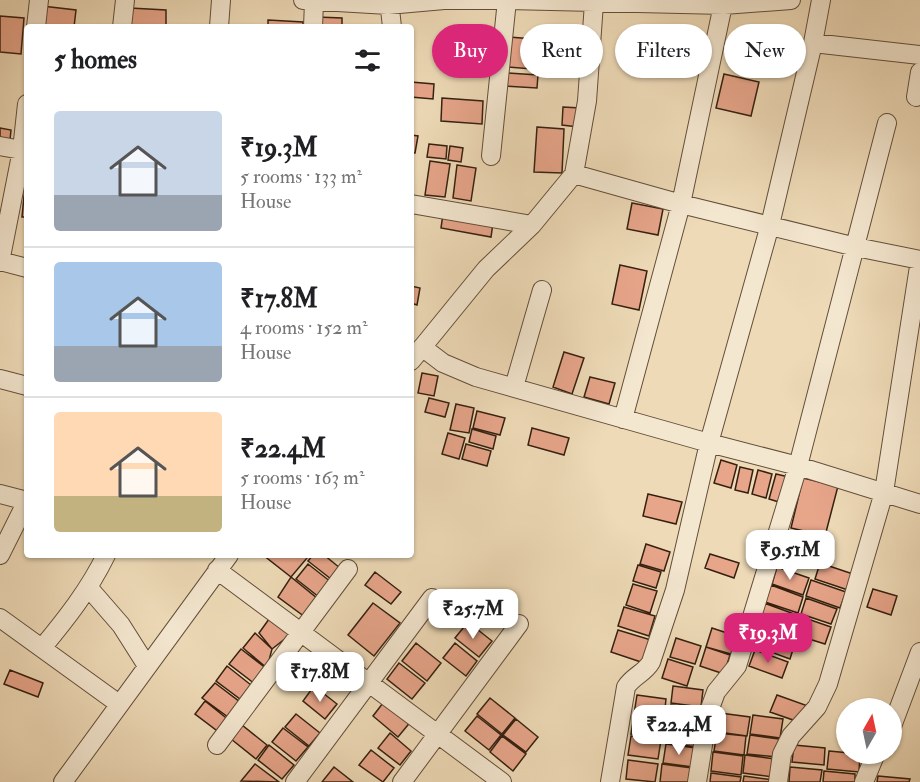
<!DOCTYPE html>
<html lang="en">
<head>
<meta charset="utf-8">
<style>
	body { margin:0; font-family:"IM FELL Double Pica",serif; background:#f2f2f2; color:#202124; height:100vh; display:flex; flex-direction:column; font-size:22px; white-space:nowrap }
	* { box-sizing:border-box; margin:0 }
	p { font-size:20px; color:#757577 }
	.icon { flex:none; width:33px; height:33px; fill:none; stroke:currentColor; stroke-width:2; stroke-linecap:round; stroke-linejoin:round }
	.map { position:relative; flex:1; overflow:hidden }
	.panel { position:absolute; left:24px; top:24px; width:390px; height:534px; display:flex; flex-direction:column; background:#fff; border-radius:6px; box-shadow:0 2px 4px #0004 }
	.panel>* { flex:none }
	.hud { position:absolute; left:432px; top:24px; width:398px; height:54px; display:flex; gap:12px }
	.needle { width:39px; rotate:9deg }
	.tools { position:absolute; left:836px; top:698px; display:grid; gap:12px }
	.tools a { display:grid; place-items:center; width:66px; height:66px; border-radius:50%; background:#fff; box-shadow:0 2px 4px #0004; font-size:30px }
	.price { position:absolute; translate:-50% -51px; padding:0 14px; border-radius:12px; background:#fff; color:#222; font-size:20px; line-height:39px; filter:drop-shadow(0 2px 3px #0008) }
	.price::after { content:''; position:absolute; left:50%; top:36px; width:18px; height:14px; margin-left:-9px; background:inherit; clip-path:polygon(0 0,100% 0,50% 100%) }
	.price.on { background:#db2777; color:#fff }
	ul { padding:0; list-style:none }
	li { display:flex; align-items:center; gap:18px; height:150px; padding:0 30px }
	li+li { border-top:2px solid #e0e0e0 }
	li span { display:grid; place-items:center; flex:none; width:168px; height:120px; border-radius:6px; color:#555 }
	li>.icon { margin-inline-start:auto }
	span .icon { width:72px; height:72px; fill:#fffc; stroke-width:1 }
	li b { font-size:26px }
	h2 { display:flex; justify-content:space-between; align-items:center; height:72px; padding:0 30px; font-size:26px }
	.tag { padding:0 21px; border-radius:27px; background:#fff; box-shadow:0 2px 4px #0004; font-size:21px; line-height:54px }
	.tag.on { background:#db2777; color:#fff }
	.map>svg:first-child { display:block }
	.building { fill:#e7a58a; stroke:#352010; stroke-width:1.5 }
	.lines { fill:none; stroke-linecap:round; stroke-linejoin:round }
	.minor-casing { stroke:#634e3a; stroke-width:20 }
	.minor { stroke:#f4e7d0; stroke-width:18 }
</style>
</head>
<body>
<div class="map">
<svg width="920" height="782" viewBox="0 0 920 782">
	<rect width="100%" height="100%" fill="#eedab7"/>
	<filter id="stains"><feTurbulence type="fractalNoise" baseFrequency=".00333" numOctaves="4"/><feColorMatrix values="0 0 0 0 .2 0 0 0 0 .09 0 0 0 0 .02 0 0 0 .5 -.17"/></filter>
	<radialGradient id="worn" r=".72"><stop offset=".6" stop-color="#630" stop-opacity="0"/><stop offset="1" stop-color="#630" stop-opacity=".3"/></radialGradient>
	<path class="building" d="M42 6 76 10 74 27H39Z
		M130 8 166 10V27H129Z
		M0 16 24 18 21 54 0 52Z
		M317 17 342 18V27H317Z
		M268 20 303 22V27H268Z
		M509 37 546 40 544 70 507 67Z
		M507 73 538 75 537 88 506 86Z
		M724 74 759 82 751 116 716 108Z
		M411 82 434 84 433 99 411 97Z
		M442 98 483 101 482 124 441 121Z
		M563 107 580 108 578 127 562 125Z
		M537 127 564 129 562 173 534 172Z
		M0 128 11 130 10 140 0 139Z
		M411 135 418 136 415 153H411Z
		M429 144 447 146 446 159 427 157Z
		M450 146 463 148 461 162 448 160Z
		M430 161 450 164 445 197 425 195Z
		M457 165 476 168 471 201 453 198Z
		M25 186H27V217H22Z
		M632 203 663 209 658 235 627 229Z
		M443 214 493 223 491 237 441 228Z
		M620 265 647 271 639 310 612 304Z
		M411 286 420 288 417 305 411 303Z
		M564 352 584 358 572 394 553 387Z
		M422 373 438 376 434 396 418 393Z
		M590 377 615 383 609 404 584 397Z
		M429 398 449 403 445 417 425 412Z
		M456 404 474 408 469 433 450 430Z
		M477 411 505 418 500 435 473 428Z
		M532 428 569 438 564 455 528 445Z
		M472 429 496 436 493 449 469 442Z
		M448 433 465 438 459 459 442 454Z
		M466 444 491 451 487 466 462 459Z
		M721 460 737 465 731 488 714 483Z
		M740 467 753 470 748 493 735 490Z
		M758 470 772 474 766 498 752 494Z
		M776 474 789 477 782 503 769 499Z
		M803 478 838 486 825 536 791 528Z
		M648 494 682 502 676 524 643 516Z
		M646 544 670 552 664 571 640 564Z
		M710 554 739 563 734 578 705 568Z
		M263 555H302L307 558 291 577Z
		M313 555H324L340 568 331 579 308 561Z
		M820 563 853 574 848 590 815 579Z
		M308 564 331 582 319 597 296 579Z
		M638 565 661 572 656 588 633 581Z
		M777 567 809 578 803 595 772 584Z
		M375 572 401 592 391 604 365 585Z
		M291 577 318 599 305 617 278 597Z
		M811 580 846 592 840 608 806 596Z
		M633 584 657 591 650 613 626 605Z
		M771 585 803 597 798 613 765 602Z
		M873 589 897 596 891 615 867 607Z
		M806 598 837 609 831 624 801 614Z
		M373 603 400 623 374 656 348 635Z
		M764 603 797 615 791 631 758 620Z
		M624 607 655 616 649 636 618 626Z
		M272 615 291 634 272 649 259 633Z
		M799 616 831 627 825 644 793 634Z
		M468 622 492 641 479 657 455 638Z
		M712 628 736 636 731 654 706 647Z
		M618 630 651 640 644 663 611 652Z
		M763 631 795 643 790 659 757 647Z
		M255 633 272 649 267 668 243 648Z
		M676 638 701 646 695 664 670 657Z
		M416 643 441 663 427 681 402 661Z
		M455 643 477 661 466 676 443 658Z
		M706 647 730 655 724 674 700 666Z
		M318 648 343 668 331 684 305 664Z
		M241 649 267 669 255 684 229 664Z
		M755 650 788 662 782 678 749 666Z
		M668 659 693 667 687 686 662 678Z
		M399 663 425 683 412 699 387 679Z
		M227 666 251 685 240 699 216 681Z
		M10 670 43 683 38 697 4 684Z
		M215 683 240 702 228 717 202 698Z
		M314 686 337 704 325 719 303 701Z
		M673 686 703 690 701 707 671 703Z
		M637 695 666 699 664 718 634 714Z
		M777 695 808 706 796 721 770 712Z
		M490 698 515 718 502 734 477 714Z
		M386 699 412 720 398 737 373 716Z
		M205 701 230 721 220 733 195 714Z
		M671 705 701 709 698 728 668 724Z
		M720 713 750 717 747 736 718 732Z
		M296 714 320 733 309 746 285 727Z
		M634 715 663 719 661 738 631 734Z
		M753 715 783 719 780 738 750 734Z
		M477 716 501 735 489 750 465 731Z
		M516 719 538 737 526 752 503 735Z
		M669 724 699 728 697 747 667 743Z
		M242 725 267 745 256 759 231 739Z
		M283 728 308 747 296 761 272 742Z
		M390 733 411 751 400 765 378 748Z
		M717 733 746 736 744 755 714 751Z
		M750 735 779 739 777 757 747 754Z
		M502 736 526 754 513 771 490 752Z
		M631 736 661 740 658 759 628 755Z
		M666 744 696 748 693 767 663 763Z
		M269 745 294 765 282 779 258 760Z
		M794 745 825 748 824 765 792 762Z
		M371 750 394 768 383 782 359 765Z
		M829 751 860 754 859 772 827 769Z
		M713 752 743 756 741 775 711 771Z
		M745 755 775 759 773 777 743 773Z
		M628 760 658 764 655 782 626 779Z
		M255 764 279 782 241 781Z
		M662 764 692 768 690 782H660Z
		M334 767 353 782H322Z
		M790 767 822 770 820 782H789Z
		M824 771 855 774V782H823Z
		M711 773 741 777 740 782H710Z
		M744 776 774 780V782H743Z
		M878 776 910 779 909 782H877Z"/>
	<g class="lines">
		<defs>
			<path id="minor" d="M303 0 388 5 444 0H507L724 5 791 0
				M389 0 392 27
				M36 27 39 0
				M122 27 125 0
				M219 27 221 0
				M313 27 314 2
				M813 43 920 55
				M916 97 920 72
				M0 146 27 151
				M491 156 507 0
				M574 174 681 204 856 247 920 260 884 492 828 684 817 707 791 736 782 754 778 782
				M411 204 532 225
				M0 261 27 268
				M0 262 22 150 27 104
				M422 347 443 363 476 377 709 443 798 466 920 504
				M411 361 486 269 532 225 574 174 587 101 594 3
				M0 379 27 386
				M514 387 542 290
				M623 419 681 204 724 0
				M0 494 27 501
				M0 555 27 501
				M217 570 502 782
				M88 587 121 625 147 666
				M0 618 119 704
				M42 648C66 619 89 590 106 555
				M891 729 920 652
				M217 745 348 569
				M63 782 229 555
				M295 782 432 598
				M402 782 519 624
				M610 782 626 687C633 676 645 673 651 662L675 590 709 443 770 225 813 43 821 0
				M697 782 708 714 716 692 737 666 798 466 887 123
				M864 782 876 753"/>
		</defs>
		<use href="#minor" class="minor-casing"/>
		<use href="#minor" class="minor"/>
	</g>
	<rect width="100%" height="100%" filter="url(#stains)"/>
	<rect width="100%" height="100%" fill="url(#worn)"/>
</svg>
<div class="tools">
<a><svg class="needle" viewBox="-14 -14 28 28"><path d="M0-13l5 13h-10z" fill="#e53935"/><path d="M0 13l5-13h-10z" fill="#757577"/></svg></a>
</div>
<b class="price" style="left:790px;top:581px">₹9.51M</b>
<b class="price" style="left:473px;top:640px">₹25.7M</b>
<b class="price on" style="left:768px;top:664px">₹19.3M</b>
<b class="price" style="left:320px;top:703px">₹17.8M</b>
<b class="price" style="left:679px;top:756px">₹22.4M</b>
<div class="hud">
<a class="tag on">Buy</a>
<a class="tag">Rent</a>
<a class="tag">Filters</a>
<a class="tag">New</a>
</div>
<section class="panel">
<h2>5 homes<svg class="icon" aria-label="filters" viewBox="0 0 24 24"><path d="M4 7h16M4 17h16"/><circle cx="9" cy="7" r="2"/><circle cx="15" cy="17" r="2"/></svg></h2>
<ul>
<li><span style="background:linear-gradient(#c9d6e8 70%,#9aa5b1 0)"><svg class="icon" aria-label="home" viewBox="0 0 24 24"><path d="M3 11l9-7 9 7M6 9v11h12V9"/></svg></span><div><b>₹19.3M</b><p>5 rooms · 133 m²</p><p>House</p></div></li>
<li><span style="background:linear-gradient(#a9c7e8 70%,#9aa5b1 0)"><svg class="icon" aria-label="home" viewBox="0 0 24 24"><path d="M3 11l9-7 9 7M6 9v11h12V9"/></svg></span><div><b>₹17.8M</b><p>4 rooms · 152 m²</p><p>House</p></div></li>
<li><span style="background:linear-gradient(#ffd9b3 70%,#c2b280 0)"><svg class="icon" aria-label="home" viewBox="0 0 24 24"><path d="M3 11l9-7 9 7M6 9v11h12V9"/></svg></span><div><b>₹22.4M</b><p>5 rooms · 163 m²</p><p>House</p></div></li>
</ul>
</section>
</div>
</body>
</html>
